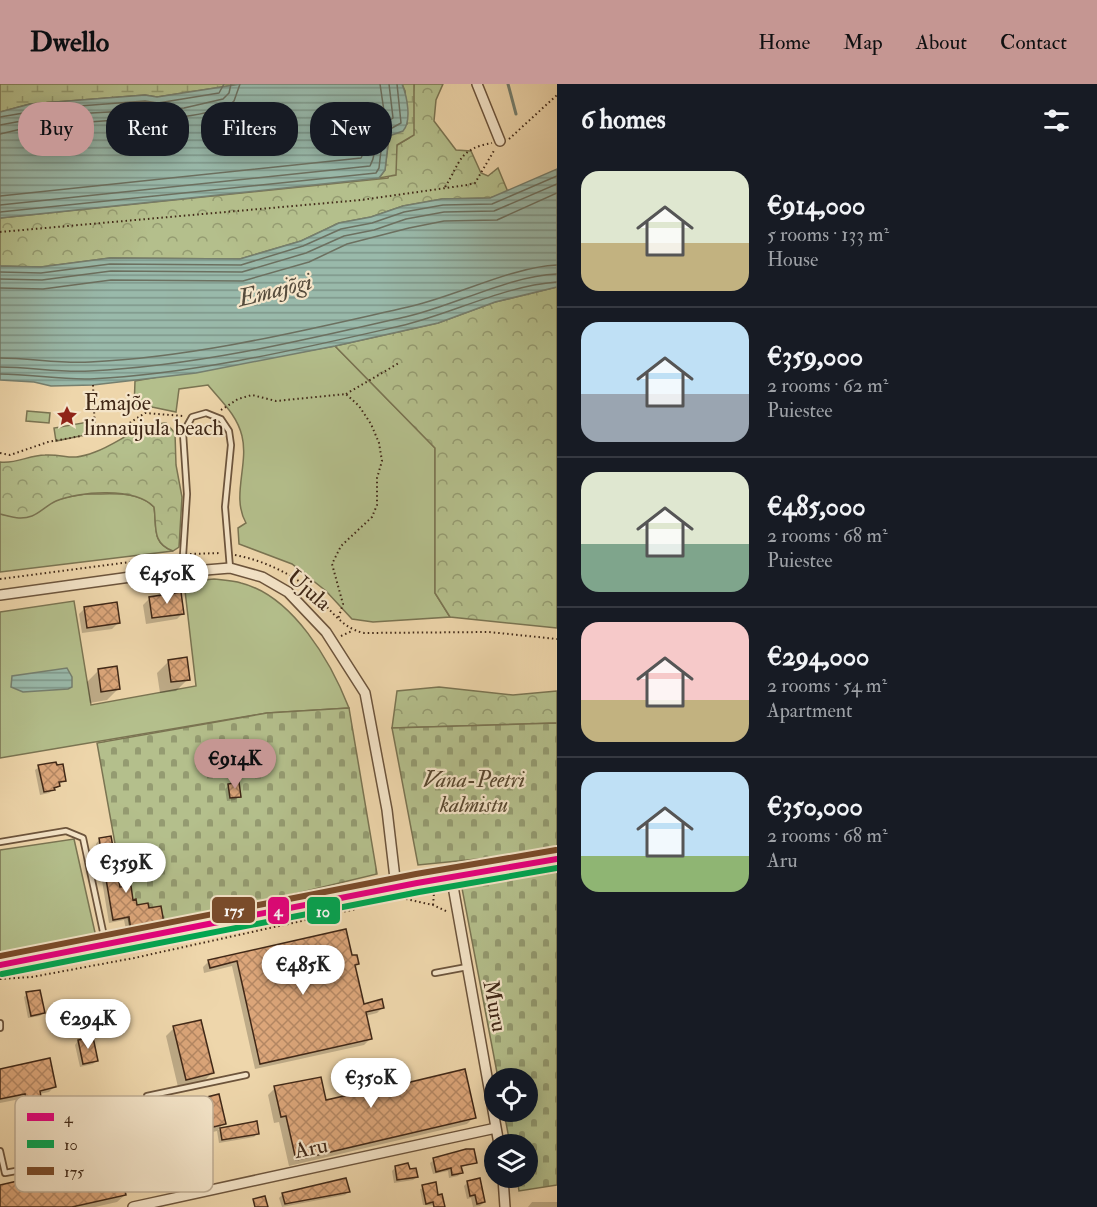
<!DOCTYPE html>
<html lang="en">
<head>
<meta charset="utf-8">
<style>
	body { margin:0; font-family:"IM FELL Double Pica",serif; background:#20242c; color:#f1f3f6; height:100vh; display:flex; flex-direction:column; font-size:22px; white-space:nowrap }
	* { box-sizing:border-box; margin:0 }
	p { font-size:20px; color:#9ea1a6 }
	.icon { flex:none; width:33px; height:33px; fill:none; stroke:currentColor; stroke-width:2; stroke-linecap:round; stroke-linejoin:round }
	.map { position:relative; flex:1; overflow:hidden }
	.details { display:flex; flex-direction:column; background:#171b24; width:540px }
	.details>* { flex:none }
	.banner { position:absolute; left:18px; top:18px; width:448px; height:54px; display:flex; gap:12px }
	.controls { position:absolute; left:484px; top:984px; display:grid; gap:12px }
	.controls a { display:grid; place-items:center; width:54px; height:54px; border-radius:50%; background:#171b24; box-shadow:0 3px 15px #0003; font-size:30px }
	.price { position:absolute; translate:-50% -51px; padding:0 14px; border-radius:21px; background:#fff; color:#222; font-size:20px; line-height:39px; filter:drop-shadow(0 2px 3px #0008) }
	.price::after { content:''; position:absolute; left:50%; top:36px; width:18px; height:14px; margin-left:-9px; background:inherit; clip-path:polygon(0 0,100% 0,50% 100%) }
	.price.active { background:#c59692; color:#111 }
	ul { padding:0; list-style:none }
	li { display:flex; align-items:center; gap:18px; height:150px; padding:0 24px }
	li+li { border-top:2px solid #363941 }
	li span { display:grid; place-items:center; flex:none; width:168px; height:120px; border-radius:18px; color:#555 }
	li>.icon { margin-inline-start:auto }
	span .icon { width:72px; height:72px; fill:#fffc; stroke-width:1 }
	li b { font-size:26px }
	h2 { display:flex; justify-content:space-between; align-items:center; height:72px; padding:0 24px; font-size:26px }
	.tag { padding:0 21px; border-radius:24px; background:#171b24; box-shadow:0 3px 15px #0003; font-size:21px; line-height:54px }
	.tag.active { background:#c59692; color:#111 }
	header { display:flex; align-items:center; gap:36px; box-sizing:border-box; height:84px; padding:0 30px; background:#c59692; color:#111 }
	header strong { font-size:28px }
	nav { display:flex; gap:33px; margin-inline-start:auto; font-size:21px }
	main { display:flex; flex:1; min-height:0 }
	.map>svg:first-child { display:block }
	.green { fill:#b4bf8c; stroke:#7a7452; stroke-width:1.5 }
	.forest { fill:url(#forest-crowns); stroke:#7a7452; stroke-width:1.5 }
	.wetland { fill:url(#wetland-marsh); stroke:#7a7452; stroke-width:1.5 }
	.cemetery { fill:url(#cemetery-stones); stroke:#7a7452; stroke-width:1.5 }
	.water { fill:url(#water-rules); stroke:#757f6f; stroke-width:1.5 }
	.shadow { fill:#0003 }
	.lines { fill:none; stroke-linecap:round; stroke-linejoin:round }
	.shore { stroke:#6c7060; stroke-width:1.5 }
	.stream { stroke:#757f6f; stroke-width:3 }
	.building { fill:url(#building-cross-hatch); stroke:#402817; stroke-width:1.5 }
	.service-casing { stroke:#6c543c; stroke-width:8 }
	.minor-casing { stroke:#6c543c; stroke-width:12 }
	.trunk-casing { stroke:#402817; stroke-width:18 }
	.path { stroke:#402817; stroke-width:2; stroke-dasharray:1.5 3; stroke-linecap:butt }
	.service { stroke:#f4e4c8; stroke-width:4.5 }
	.minor { stroke:#f4e4c8; stroke-width:9 }
	.trunk { stroke:#e7bb76; stroke-width:15 }
	.bus-1-casing { stroke:#f4e4c8; stroke-width:10 }
	.bus-2-casing { stroke:#f4e4c8; stroke-width:10 }
	.bus-3-casing { stroke:#f4e4c8; stroke-width:10 }
	.bus-1 { stroke:#e5007d; stroke-width:6 }
	.bus-2 { stroke:#00a651; stroke-width:6 }
	.bus-3 { stroke:#7a4b2a; stroke-width:6 }
	.labels { text-anchor:middle; dominant-baseline:central; stroke-width:4.5; stroke-linejoin:round; paint-order:stroke }
	.poi-label { font-size:22px; fill:#402817; stroke:#f4e4c8; text-anchor:start }
	.street-label { font-size:22px; fill:#402817; stroke:#f4e4c8 }
	.park-label { font-size:22px; font-style:italic; fill:#57462e; stroke:#f4e4c8 }
	.water-label { font-size:24px; font-style:italic; fill:#564c3c; stroke:#f4e4c8 }
	.key { fill:#f4e4c8; stroke:#beac93; stroke-width:1.5 }
	.key-label { font-size:16px; fill:#402817 }
	.line-badge { stroke:#f4e4c8; stroke-width:2 }
	.badge-label { font-size:16px; text-anchor:middle; font-weight:bold; fill:#fff }
</style>
</head>
<body>
<header>
<strong>Dwello</strong>
<nav><a>Home</a><a>Map</a><a>About</a><a>Contact</a></nav>
</header>
<main>
<div class="map">
<svg width="557" height="1123" viewBox="0 0 557 1123">
	<defs>
		<pattern id="forest-crowns" width="20" height="18" patternUnits="userSpaceOnUse" patternTransform="scale(1.5)"><rect width="20" height="18" fill="#b4bf8c"/><path d="M2 6a3 3 0 1 1 6 0M12 15a3 3 0 1 1 6 0" fill="none" stroke="#949b71"/></pattern>
		<pattern id="wetland-marsh" width="20" height="14" patternUnits="userSpaceOnUse" patternTransform="scale(1.5)"><rect width="20" height="14" fill="#b4bf8c"/><path d="M1 5h8M5 5V1M11 12h8M15 12V8" fill="none" stroke="#949b71"/></pattern>
		<pattern id="cemetery-stones" width="16" height="16" patternUnits="userSpaceOnUse" patternTransform="scale(1.5)"><rect width="16" height="16" fill="#b4bf8c"/><path d="M2 7V4a2 2 0 0 1 4 0v3zM10 15v-3a2 2 0 0 1 4 0v3z" fill="#949b71"/></pattern>
		<pattern id="water-rules" width="6" height="5" patternUnits="userSpaceOnUse" patternTransform="scale(1.5)"><rect width="6" height="5" fill="#99b9aa"/><path d="M0 2.5h6" fill="none" stroke="#7e9689"/></pattern>
		<pattern id="building-cross-hatch" width="8" height="8" patternUnits="userSpaceOnUse" patternTransform="scale(1.5)"><rect width="8" height="8" fill="#dca67a"/><path d="M0 0l8 8M0 8l8-8" fill="none" stroke="#b48763"/></pattern>
	</defs>
	<rect width="100%" height="100%" fill="#eed6ab"/>
	<filter id="stains"><feTurbulence type="fractalNoise" baseFrequency=".00333" numOctaves="4"/><feColorMatrix values="0 0 0 0 .2 0 0 0 0 .09 0 0 0 0 .02 0 0 0 .5 -.17"/></filter>
	<radialGradient id="worn" r=".72"><stop offset=".6" stop-color="#630" stop-opacity="0"/><stop offset="1" stop-color="#630" stop-opacity=".3"/></radialGradient>
	<path class="green" d="M335 262 435 364V509L450 533 373 538 352 535 326 507 292 480 239 460 238 444 246 439C231 413 249 380 242 352 237 331 221 317 208 301L179 305 176 328 152 323 134 326 135 297Z
		M27 327 50 329 49 339 26 337Z
		M88 338 90 350 56 357 54 344Z
		M85 410C108 411 137 405 154 423 157 442 151 459 173 467L0 488V430C38 438 28 428 57 416 66 413 76 412 85 410Z
		M214 495C223 496 233 496 241 499 293 512 331 578 349 624L267 629 0 674V528L74 517 91 621 196 602 184 498Z
		M74 755 96 853 0 872V766Z"/>
	<path class="forest" d="M414 0H443L436 16 434 37 456 66 471 67 481 89 488 92 498 84 508 108 490 114 442 115 403 122 371 133 339 139 301 157 240 175 110 174 41 183 0 182V134L388 94 397 61 409 54Z
		M557 203V544L450 533 435 509V364L335 262 438 239 495 218Z
		M166 339 175 349 176 381 182 413 179 463 173 467C151 459 157 442 154 423 135 403 79 407 56 417 47 421 40 429 32 432 21 436 11 433 0 430V378C17 380 29 371 45 371 68 370 69 378 95 368 120 359 137 340 166 339Z
		M439 603 513 611 557 607V639L392 644 397 607Z"/>
	<path class="wetland" d="M0 0H241L157 13 145 11 30 20 0 28Z
		M402 0H414V51L397 61 396 91 379 94 385 86 389 52 407 40 405 7Z"/>
	<path class="cemetery" d="M349 624 377 790 131 849 97 659 267 629Z
		M557 639V767L418 781 392 644Z
		M557 786V1101L519 1107 517 1094H528V1060H510L504 1028H528V994H498L461 799Z"/>
	<path class="water" d="M241 0H402C407 12 412 37 403 47L389 52 385 86 379 94 0 134V28L30 20 145 11 157 13Z
		M557 85V203L495 218 438 239 335 262 196 289 93 301 51 302 34 298 0 296V182L41 183 110 174 240 175 301 157 339 139 371 133 403 122 442 115 490 114Z
		M67 584 72 593V603L68 605 23 608 11 603 12 592Z"/>
	<path class="shadow" d="M149 515 183 529 177 535 146 540 143 521Z
		M85 524 118 539 112 545 82 549 79 530Z
		M169 577 188 595 176 607 160 609 157 589Z
		M99 586 119 604 107 616 90 619 87 598Z
		M39 683 65 696 49 709 40 711 35 686Z
		M229 701 239 712 235 716 227 717 225 705Z
		M100 755 119 805 136 823 148 826 162 839 158 844 127 850 124 836 109 839 96 760Z
		M351 873 357 879 354 882 363 922 383 923 377 929 365 932 370 955 364 961 255 985 232 882 204 889 203 883 208 878Z
		M27 910 43 929 40 932 28 934 24 913Z
		M174 944 212 989 204 997 178 1003 166 952Z
		M78 957 97 976 93 980 80 983 75 961Z
		M0 986 55 1002 49 1008 39 1010 41 1018 35 1024 23 1027 20 1015 0 1019Z
		M353 988 400 1001 474 1033 467 1040 289 1082 279 1038 274 1039 268 1011 275 1004 325 1018 350 1012 346 995Z
		M164 1025 224 1039 218 1046 256 1039 258 1049 254 1053 219 1059 217 1047 151 1063 147 1044Z
		M434 1076 476 1078 460 1084 461 1088 458 1092 449 1094 448 1087 433 1090 430 1079Z
		M395 1084 417 1093 413 1096 394 1099 392 1087Z
		M468 1098 484 1118 480 1122 473 1123 471 1114 467 1115 464 1102Z
		M435 1100 443 1122 423 1121 420 1105Z
		M0 1103 23 1107 125 1111 117 1118 95 1123H0Z
		M348 1108 345 1111 282 1123 279 1114 283 1110Z
		M532 1118H557V1123H528Z"/>
	<g class="lines">
		<path class="shore" d="M0 33 53 24 145 17 158 19 219 9 224 0
			M0 41 54 31 184 24 223 15 229 9 231 0
			M0 50 34 42 144 34C163 37 221 30 234 17L240 0
			M0 112 361 74C373 53 356 51 384 27L380 0
			M0 121 370 82C383 57 360 56 393 34L389 0
			M0 128 376 89 379 84 383 49 401 39 397 0
			M0 188 41 189 110 180 241 181 303 162 341 145 372 139 404 128 443 121 492 120 557 92
			M0 195 42 196 111 187 242 188 306 169 344 152 374 146 406 135 444 128 494 127 557 100
			M0 204 43 205 111 196 243 197 309 178 347 160 409 144 444 137 497 136 557 109
			M0 274C31 274 60 280 90 278 197 273 305 246 408 223 455 213 511 183 557 181
			M0 283C31 283 60 289 90 287 197 282 305 256 409 232 456 221 509 192 557 190
			M0 290C31 290 60 296 90 295 194 290 299 265 400 242 452 230 503 202 557 198"/>
		<path class="stream" d="M508 0 516 30"/>
	</g>
	<path class="building" d="M181 508 184 530 152 534 149 513Z
		M117 518 120 539 87 544 84 523Z
		M187 573 190 596 171 598 168 576Z
		M117 582 120 605 101 608 98 585Z
		M56 678 57 681 63 680 66 697 59 698 60 702 54 704 55 706 44 708 38 681Z
		M239 698 241 713 230 714 228 700Z
		M111 752 120 803 131 802 133 816 136 815 137 821 148 819 149 824 161 822 164 839 131 846 129 833 113 836 99 754Z
		M346 845 352 871H357L359 880 355 881 364 920 382 915 384 924 366 928 372 955 260 980 237 877 210 884 208 876Z
		M40 906 45 929 31 932 26 908Z
		M201 936 214 989 186 996 173 942Z
		M93 953 98 977 83 980 78 956Z
		M50 974 56 1003 40 1007 42 1019 28 1022 25 1010 0 1015V985Z
		M396 976 402 1000 465 985 476 1034 296 1076 286 1032 281 1033 274 1002 321 993 326 1016 357 1009 352 986Z
		M219 1010 226 1040 159 1056 154 1035 165 1032 163 1024Z
		M257 1037 259 1050 222 1056 220 1044Z
		M466 1065H474L477 1079 461 1082 463 1089 452 1091 451 1084 436 1088 433 1074Z
		M408 1079 410 1085 416 1084 418 1093 397 1096 395 1082Z
		M120 1084 126 1111 72 1123H0V1101L22 1096 24 1105Z
		M346 1094 350 1108 285 1120 282 1109Z
		M480 1094 485 1118 477 1120 475 1111 470 1112 467 1097Z
		M436 1098 438 1111 442 1110 445 1123H434L433 1118 426 1120 422 1101Z
		M265 1112 268 1123H255L253 1115Z"/>
	<g class="lines">
		<defs>
			<path id="service" d="M182 487 187 410 183 349 192 333 206 329 221 335 229 347 231 361 225 423 230 484
				M0 758 66 747 83 754 105 857
				M435 889 467 883
				M0 939V944
				M152 1056 147 1012 246 991
				M0 1067 5 1089 107 1070"/>
			<path id="minor" d="M477 0 500 57
				M0 511 145 491 230 484 262 493 288 508 326 548 365 609 387 726 396 803
				M451 791 499 1060
				M503 1094 505 1123
				M133 1123 496 1044"/>
			<path id="trunk" d="M0 881C186 848 370 803 557 775"/>
		</defs>
		<use href="#service" class="service-casing"/>
		<use href="#minor" class="minor-casing"/>
		<use href="#trunk" class="trunk-casing"/>
		<path class="path" d="M509 55 557 11
			M445 103C461 78 458 65 492 59
			M0 148 361 116 467 101 475 99 495 65
			M93 301 95 349
			M346 310 399 279
			M221 326 238 315 252 311 276 317 346 310 359 322 371 340 379 359 382 377 377 394V421L372 433 341 462 332 480 343 520 338 535
			M0 369 10 371 48 358 120 345 145 329 183 332
			M190 470 221 469
			M235 471C261 476 286 487 307 503 326 518 339 544 364 549L489 548 557 555
			M0 495 176 472
			M341 552 352 547
			M406 815 433 821 448 828
			M433 821 434 809
			M0 895 32 893 134 874 356 825"/>
		<use href="#service" class="service"/>
		<use href="#minor" class="minor"/>
		<use href="#trunk" class="trunk"/>
		<defs>
			<path id="bus-1" d="M0 881 417 799 557 775"/>
			<path id="bus-2" d="M2 890 419 808 557 784"/>
			<path id="bus-3" d="M0 872 416 790 556 766"/>
		</defs>
		<use href="#bus-1" class="bus-1-casing"/>
		<use href="#bus-2" class="bus-2-casing"/>
		<use href="#bus-3" class="bus-3-casing"/>
		<use href="#bus-1" class="bus-1"/>
		<use href="#bus-2" class="bus-2"/>
		<use href="#bus-3" class="bus-3"/>
	</g>
	<defs>
		<symbol id="sight-bare" viewBox="-9 -9 18 18"><path d="M0-6L1.8-2.2L6-1.7L2.9 1.2L3.7 5.4L0 3.3L-3.7 5.4L-2.9 1.2L-6-1.7L-1.8-2.2Z" fill="#8f2418" stroke="#f4e4c8" stroke-width="2.5" paint-order="stroke"/></symbol>
	</defs>
	<g fill-rule="evenodd">
		<use href="#sight-bare" x="52" y="317" width="30" height="30"/>
	</g>
	<g class="labels">
		<g class="poi-label">
			<text x="84" y="319">Emajõe<tspan x="84" dy="25">linnaujula beach</tspan></text>
		</g>
		<g class="street-label">
			<text transform="translate(309 506) rotate(41)">Ujula</text>
			<text transform="translate(495 922) rotate(79)">Muru</text>
			<text transform="translate(311 1064) rotate(-12)">Aru</text>
		</g>
		<g class="park-label">
			<text x="474" y="696">Vana-Peetri<tspan x="474" dy="25">kalmistu</tspan></text>
		</g>
		<g class="water-label">
			<text transform="translate(275 206) rotate(-14)">Emajõgi</text>
		</g>
	</g>
	<rect x="15" y="1012" width="198" height="96" rx="9" class="key"/>
	<rect x="27" y="1029" width="27" height="8" fill="#e5007d"/>
	<rect x="27" y="1056" width="27" height="8" fill="#00a651"/>
	<rect x="27" y="1083" width="27" height="8" fill="#7a4b2a"/>
	<g class="key-label">
		<text x="64" y="1039">4</text>
		<text x="64" y="1066">10</text>
		<text x="64" y="1093">175</text>
	</g>
	<g class="line-badge">
		<rect x="211" y="812" width="45" height="28" rx="6" fill="#7a4b2a"/>
		<rect x="267" y="812" width="23" height="29" rx="6" fill="#e5007d"/>
		<rect x="306" y="812" width="35" height="29" rx="6" fill="#00a651"/>
	</g>
	<g class="badge-label">
		<text x="234" y="832">175</text>
		<text x="278" y="832">4</text>
		<text x="323" y="833">10</text>
	</g>
	<rect width="100%" height="100%" filter="url(#stains)"/>
	<rect width="100%" height="100%" fill="url(#worn)"/>
</svg>
<div class="controls">
<a><svg class="icon" aria-label="locate" viewBox="0 0 24 24"><circle cx="12" cy="12" r="6"/><path d="M12 2v4M12 18v4M2 12h4M18 12h4"/></svg></a>
<a><svg class="icon" aria-label="layers" viewBox="0 0 24 24"><path d="M12 4l9 5-9 5-9-5zM3 14l9 5 9-5"/></svg></a>
</div>
<b class="price" style="left:167px;top:521px">€450K</b>
<b class="price active" style="left:235px;top:706px">€914K</b>
<b class="price" style="left:126px;top:810px">€359K</b>
<b class="price" style="left:303px;top:912px">€485K</b>
<b class="price" style="left:88px;top:966px">€294K</b>
<b class="price" style="left:371px;top:1025px">€350K</b>
<div class="banner">
<a class="tag active">Buy</a>
<a class="tag">Rent</a>
<a class="tag">Filters</a>
<a class="tag">New</a>
</div>
</div>
<section class="details">
<h2>6 homes<svg class="icon" aria-label="filters" viewBox="0 0 24 24"><path d="M4 7h16M4 17h16"/><circle cx="9" cy="7" r="2"/><circle cx="15" cy="17" r="2"/></svg></h2>
<ul>
<li><span style="background:linear-gradient(#dfe7d0 60%,#c2b280 0)"><svg class="icon" aria-label="home" viewBox="0 0 24 24"><path d="M3 11l9-7 9 7M6 9v11h12V9"/></svg></span><div><b>€914,000</b><p>5 rooms · 133 m²</p><p>House</p></div></li>
<li><span style="background:linear-gradient(#bfe0f5 60%,#9aa5b1 0)"><svg class="icon" aria-label="home" viewBox="0 0 24 24"><path d="M3 11l9-7 9 7M6 9v11h12V9"/></svg></span><div><b>€359,000</b><p>2 rooms · 62 m²</p><p>Puiestee</p></div></li>
<li><span style="background:linear-gradient(#dfe7d0 60%,#7fa58c 0)"><svg class="icon" aria-label="home" viewBox="0 0 24 24"><path d="M3 11l9-7 9 7M6 9v11h12V9"/></svg></span><div><b>€485,000</b><p>2 rooms · 68 m²</p><p>Puiestee</p></div></li>
<li><span style="background:linear-gradient(#f6c9c9 65%,#c2b280 0)"><svg class="icon" aria-label="home" viewBox="0 0 24 24"><path d="M3 11l9-7 9 7M6 9v11h12V9"/></svg></span><div><b>€294,000</b><p>2 rooms · 54 m²</p><p>Apartment</p></div></li>
<li><span style="background:linear-gradient(#bfe0f5 70%,#8fb573 0)"><svg class="icon" aria-label="home" viewBox="0 0 24 24"><path d="M3 11l9-7 9 7M6 9v11h12V9"/></svg></span><div><b>€350,000</b><p>2 rooms · 68 m²</p><p>Aru</p></div></li>
</ul>
</section>
</main>
</body>
</html>
